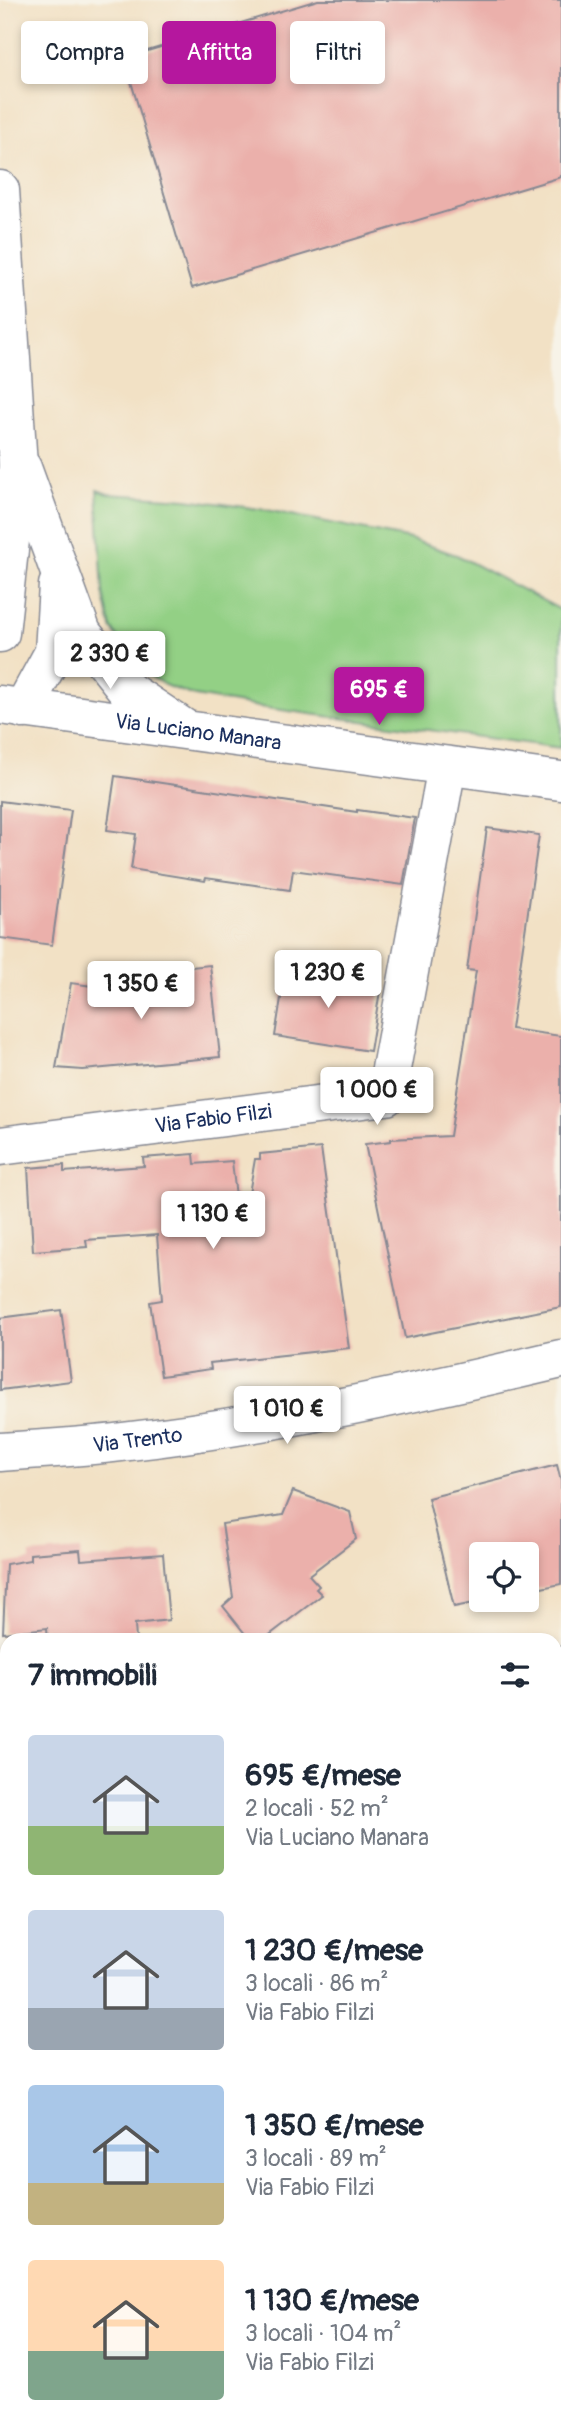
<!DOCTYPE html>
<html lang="it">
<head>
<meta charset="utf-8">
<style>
	body { margin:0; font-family:Pangolin,sans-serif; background:#f2f2f3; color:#1f2937; height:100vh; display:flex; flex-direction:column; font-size:26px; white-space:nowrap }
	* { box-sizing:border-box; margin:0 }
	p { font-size:23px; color:#747a83 }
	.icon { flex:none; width:38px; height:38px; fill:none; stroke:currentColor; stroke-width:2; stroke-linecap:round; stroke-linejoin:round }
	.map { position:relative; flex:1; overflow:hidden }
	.drawer { position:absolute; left:0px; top:1633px; width:562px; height:800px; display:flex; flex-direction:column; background:#fff; border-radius:21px 21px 0 0; box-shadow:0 4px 10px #0003 }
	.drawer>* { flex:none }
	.top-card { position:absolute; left:21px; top:21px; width:520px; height:63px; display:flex; gap:14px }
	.fabs { position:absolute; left:469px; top:1542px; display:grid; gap:14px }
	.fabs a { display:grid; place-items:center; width:70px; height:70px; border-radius:7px; background:#fff; box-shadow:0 4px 10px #0003; font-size:35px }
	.price { position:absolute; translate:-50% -60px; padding:0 16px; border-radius:7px; background:#fff; color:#222; font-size:23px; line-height:46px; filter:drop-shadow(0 2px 4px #0008) }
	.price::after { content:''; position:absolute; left:50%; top:42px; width:21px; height:16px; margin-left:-10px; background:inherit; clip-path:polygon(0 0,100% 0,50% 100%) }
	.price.current { background:#b5179e; color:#fff }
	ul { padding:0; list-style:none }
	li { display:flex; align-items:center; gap:21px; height:175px; padding:0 28px }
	li span { display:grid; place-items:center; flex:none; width:196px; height:140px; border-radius:7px; color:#555 }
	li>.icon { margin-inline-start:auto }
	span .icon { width:84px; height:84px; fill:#fffc; stroke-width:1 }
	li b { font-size:30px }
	h2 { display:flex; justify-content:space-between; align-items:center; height:84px; padding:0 28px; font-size:30px }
	.chip { padding:0 24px; border-radius:7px; background:#fff; box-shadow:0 4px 10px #0003; font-size:24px; line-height:63px }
	.chip.current { background:#b5179e; color:#fff }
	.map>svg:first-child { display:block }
	.green { fill:#93d085; stroke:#578072; stroke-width:2 }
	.building { fill:#ebb0ab }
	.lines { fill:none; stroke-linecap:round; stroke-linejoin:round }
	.minor-casing { stroke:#868892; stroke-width:41 }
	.path { stroke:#868892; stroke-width:4.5; stroke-dasharray:2 5; stroke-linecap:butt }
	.minor { stroke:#fff; stroke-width:38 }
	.rail { stroke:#1b2f5e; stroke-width:5 }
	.labels { text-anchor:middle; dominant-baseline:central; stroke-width:6; stroke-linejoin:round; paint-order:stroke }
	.street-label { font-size:21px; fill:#1b2f5e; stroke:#f7f3e8 }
</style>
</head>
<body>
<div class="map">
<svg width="561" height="2432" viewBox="0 0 561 2432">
	<rect width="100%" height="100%" fill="#f7f3e8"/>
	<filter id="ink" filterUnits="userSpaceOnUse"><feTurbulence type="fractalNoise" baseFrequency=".0143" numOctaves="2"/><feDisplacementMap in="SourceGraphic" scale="14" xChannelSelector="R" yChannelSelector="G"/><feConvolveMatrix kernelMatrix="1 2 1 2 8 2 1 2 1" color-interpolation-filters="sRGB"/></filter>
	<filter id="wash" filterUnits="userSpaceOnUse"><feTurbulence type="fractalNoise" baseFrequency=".00686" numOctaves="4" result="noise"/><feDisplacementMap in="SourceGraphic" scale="28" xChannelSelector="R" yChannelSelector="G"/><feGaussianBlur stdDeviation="1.57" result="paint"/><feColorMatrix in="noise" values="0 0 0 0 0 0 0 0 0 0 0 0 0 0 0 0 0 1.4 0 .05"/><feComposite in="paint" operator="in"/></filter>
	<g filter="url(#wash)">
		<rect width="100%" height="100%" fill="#f2e1c5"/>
		<path class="green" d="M97 490 108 494 186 499 267 510 410 539 459 556 561 610V748L259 707 195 696 167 686 148 675 132 661 111 627 103 592Z"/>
		<g id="blocks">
			<path class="building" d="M318 0H561V177L192 288 124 58Z
				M115 776 357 812V810L415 818 403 885 293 870 290 890 206 878 205 881 131 869 136 834 107 830Z
				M0 801 71 810 52 945 0 938Z
				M487 828 539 835 511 1029 561 1036V1307L405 1338 365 1144 391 1141V1139L450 1136 476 971 467 970Z
				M210 965 220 1057 83 1070 56 1068 71 983 114 989 113 975Z
				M301 971 381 985 370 1051 275 1036 285 973 301 975Z
				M321 1148 349 1348 210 1363 211 1369 161 1376 150 1302 162 1300 157 1235 86 1240 87 1247 33 1251 28 1168 64 1165V1172L144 1166 143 1158 194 1154 195 1164 232 1161 240 1234H242L255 1159H260V1154Z
				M61 1310 71 1381 0 1390V1318Z
				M557 1465 561 1481V1584L527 1591V1554H481V1600H489L454 1607 428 1498Z
				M293 1491 350 1512 356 1539 309 1575 319 1586 316 1589 322 1595 263 1640H250L223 1606 233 1597 222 1524 283 1515Z
				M80 1550 81 1560 163 1554 169 1620 135 1624 136 1640H48L47 1628 3 1633 6 1564 30 1560V1554Z"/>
		</g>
	</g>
	<g filter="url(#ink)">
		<use href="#blocks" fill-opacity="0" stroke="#868892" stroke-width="2"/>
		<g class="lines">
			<defs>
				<g id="minor">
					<path d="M0 190 18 466 0 633"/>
					<path d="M22 468 82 633 128 691 182 727"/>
					<path id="s1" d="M0 705 561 781"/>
					<path d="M23 709 54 652 58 585"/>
					<path id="s2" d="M0 1146 386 1096 447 766"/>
					<path id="s3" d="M0 1452C41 1449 82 1447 122 1442 270 1425 417 1393 561 1359"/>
					<path d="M555 1665 561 1666"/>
					<path d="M0 1693 7 1692"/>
					<path d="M0 2065H7"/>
					<path d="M555 2065H558"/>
				</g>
			</defs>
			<use href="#minor" class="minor-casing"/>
			<path class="path" d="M308 2426V2432"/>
			<use href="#minor" class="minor"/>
			<path class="rail" d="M0 2251H7
				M555 2254H561
				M0 2301H7
				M555 2304H561"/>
		</g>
	</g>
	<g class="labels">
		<g class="street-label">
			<text stroke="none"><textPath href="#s1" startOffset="200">Via Luciano Manara</textPath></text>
			<text stroke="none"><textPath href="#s2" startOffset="215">Via Fabio Filzi</textPath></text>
			<text stroke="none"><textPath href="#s3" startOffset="138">Via Trento</textPath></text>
		</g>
	</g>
</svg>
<div class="fabs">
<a><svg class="icon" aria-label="locate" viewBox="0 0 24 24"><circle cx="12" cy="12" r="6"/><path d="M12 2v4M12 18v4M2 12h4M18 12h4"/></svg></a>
</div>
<b class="price" style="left:110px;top:691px">2 330 €</b>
<b class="price current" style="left:379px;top:727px">695 €</b>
<b class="price" style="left:328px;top:1010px">1 230 €</b>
<b class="price" style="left:141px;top:1021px">1 350 €</b>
<b class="price" style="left:377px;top:1127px">1 000 €</b>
<b class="price" style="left:213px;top:1251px">1 130 €</b>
<b class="price" style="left:287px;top:1446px">1 010 €</b>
<div class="top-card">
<a class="chip">Compra</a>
<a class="chip current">Affitta</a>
<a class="chip">Filtri</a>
</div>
<section class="drawer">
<h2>7 immobili<svg class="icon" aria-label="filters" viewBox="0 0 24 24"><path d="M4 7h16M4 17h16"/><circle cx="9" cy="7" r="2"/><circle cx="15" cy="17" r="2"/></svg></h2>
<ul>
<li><span style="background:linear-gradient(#c9d6e8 65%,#8fb573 0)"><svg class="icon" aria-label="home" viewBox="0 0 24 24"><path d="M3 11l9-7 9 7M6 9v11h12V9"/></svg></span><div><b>695 €/mese</b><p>2 locali · 52 m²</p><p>Via Luciano Manara</p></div></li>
<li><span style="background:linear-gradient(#c9d6e8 70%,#9aa5b1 0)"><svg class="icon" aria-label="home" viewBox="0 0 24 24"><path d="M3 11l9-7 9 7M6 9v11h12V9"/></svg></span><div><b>1 230 €/mese</b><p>3 locali · 86 m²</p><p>Via Fabio Filzi</p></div></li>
<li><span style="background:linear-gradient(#a9c7e8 70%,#c2b280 0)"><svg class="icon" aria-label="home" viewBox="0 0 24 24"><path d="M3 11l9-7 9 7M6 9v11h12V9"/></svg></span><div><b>1 350 €/mese</b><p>3 locali · 89 m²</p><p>Via Fabio Filzi</p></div></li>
<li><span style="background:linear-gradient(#ffd9b3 65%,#7fa58c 0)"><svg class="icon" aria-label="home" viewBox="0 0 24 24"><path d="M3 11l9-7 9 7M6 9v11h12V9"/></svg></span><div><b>1 130 €/mese</b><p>3 locali · 104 m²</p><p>Via Fabio Filzi</p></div></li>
</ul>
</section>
</div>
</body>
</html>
